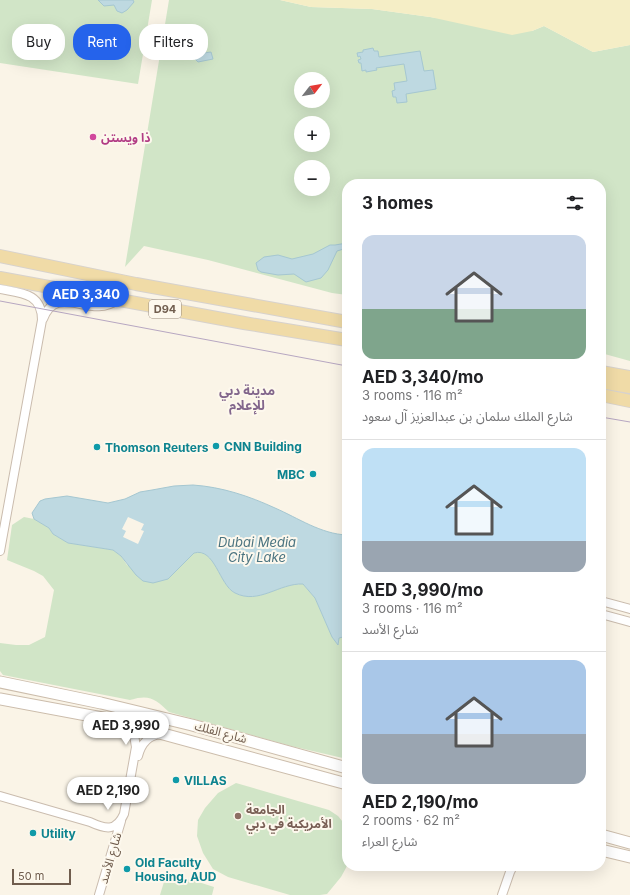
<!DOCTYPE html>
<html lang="en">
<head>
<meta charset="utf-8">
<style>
	body { margin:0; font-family:Inter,"Noto Sans Arabic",sans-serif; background:#f2f2f2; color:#202124; height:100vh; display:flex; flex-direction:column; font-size:15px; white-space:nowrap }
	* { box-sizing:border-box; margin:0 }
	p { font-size:13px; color:#757577 }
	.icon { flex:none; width:22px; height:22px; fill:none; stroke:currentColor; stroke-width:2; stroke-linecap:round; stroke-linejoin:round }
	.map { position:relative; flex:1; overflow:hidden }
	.side { position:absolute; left:342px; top:179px; width:264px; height:692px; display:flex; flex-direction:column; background:#fff; border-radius:16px; box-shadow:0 4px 16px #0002 }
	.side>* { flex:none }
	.top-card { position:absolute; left:12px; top:24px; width:270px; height:36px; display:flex; gap:8px }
	.needle { width:26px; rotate:59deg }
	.tools { position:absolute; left:294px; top:72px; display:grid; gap:8px }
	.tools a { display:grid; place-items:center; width:36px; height:36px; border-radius:50%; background:#fff; box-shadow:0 4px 16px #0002; font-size:20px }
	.scale { position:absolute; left:12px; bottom:10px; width:59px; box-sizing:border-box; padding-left:4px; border:2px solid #705d4e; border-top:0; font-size:11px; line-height:14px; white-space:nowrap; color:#705d4e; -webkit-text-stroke:3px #fdf8ed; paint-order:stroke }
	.price { position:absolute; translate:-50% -34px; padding:0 9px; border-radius:14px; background:#fff; color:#222; font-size:13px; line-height:26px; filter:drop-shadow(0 1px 2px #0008) }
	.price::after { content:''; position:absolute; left:50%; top:24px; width:12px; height:9px; margin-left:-6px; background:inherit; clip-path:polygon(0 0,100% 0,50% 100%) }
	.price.current { background:#2563eb; color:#fff }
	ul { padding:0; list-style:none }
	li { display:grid; align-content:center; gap:8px; height:212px; padding:0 20px }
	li+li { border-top:1px solid #e0e0e0 }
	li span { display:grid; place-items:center; height:124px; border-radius:12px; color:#555 }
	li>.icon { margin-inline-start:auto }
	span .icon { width:72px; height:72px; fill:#fffc; stroke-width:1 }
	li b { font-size:17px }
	h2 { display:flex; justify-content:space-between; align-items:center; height:48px; padding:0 20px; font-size:17px }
	.tag { padding:0 14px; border-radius:16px; background:#fff; box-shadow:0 4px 16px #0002; font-size:14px; line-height:36px }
	.tag.current { background:#2563eb; color:#fff }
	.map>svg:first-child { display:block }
	.green { fill:#d1e5c7; fill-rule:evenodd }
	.sand { fill:#f5eec6 }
	.water { fill:#bed9e1; stroke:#a5c7d1 }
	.pier { fill:#faf4e7 }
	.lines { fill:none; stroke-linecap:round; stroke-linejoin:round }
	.street-casing { stroke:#cabcae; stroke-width:10 }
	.secondary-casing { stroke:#ccbdac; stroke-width:13 }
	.primary-casing { stroke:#d7d2cd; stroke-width:14 }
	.street { stroke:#fff; stroke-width:8 }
	.secondary { stroke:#fff; stroke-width:11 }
	.primary { stroke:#f0dba7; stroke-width:12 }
	.tram { stroke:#b7a7c2; stroke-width:1 }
	.hotel-dot { fill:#d1479c; stroke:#fdf8ed; stroke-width:1.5 }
	.culture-dot { fill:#0f9aa8; stroke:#fdf8ed; stroke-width:1.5 }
	.education-dot { fill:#8d6e63; stroke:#fdf8ed; stroke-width:1.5 }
	.labels { text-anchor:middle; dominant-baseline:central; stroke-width:4; stroke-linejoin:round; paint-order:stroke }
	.shield { fill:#fdf8ed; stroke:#9a8c7e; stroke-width:1 }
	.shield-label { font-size:11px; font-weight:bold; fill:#705d4e }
	.hotel-label { font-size:12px; font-weight:bold; fill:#b23c85; stroke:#fdf8ed; text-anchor:start }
	.culture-label { font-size:12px; font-weight:bold; fill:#0d838f; stroke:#fdf8ed; text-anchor:start }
	.street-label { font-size:12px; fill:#705d4e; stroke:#fdf8ed }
	.education-label { font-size:12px; font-weight:bold; fill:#785e54; stroke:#fdf8ed; text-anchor:start }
	.neighbourhood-label { font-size:13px; font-weight:bold; fill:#82668c; stroke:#fdf8ed }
	.water-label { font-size:13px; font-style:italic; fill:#4b7480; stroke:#fdf8ed }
</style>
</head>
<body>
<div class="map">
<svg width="630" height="895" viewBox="0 0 630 895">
	<rect width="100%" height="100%" fill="#faf4e7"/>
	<path class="green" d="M0 0H152L138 84 0 63Z
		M169 0H280L311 7 372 9 532 31 544 26 593 52 630 45V361L601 353V184H347V295L332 293 208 260 144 246 125 267ZM301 79H323V101H301ZM301 123H323V145H301ZM301 167H323V189H301Z
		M24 517 34 519 49 528 53 534 68 543 113 550 121 556 127 565 168 579 194 553C216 547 219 585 235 593 259 605 279 583 303 584L315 598 332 637 338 645 339 638 347 636V759L291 746 169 712C155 699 150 694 130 700L3 675 0 671V643L16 645H29L45 637 54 590 43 576 34 571 7 560 12 525Z
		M236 783 329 810 338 816 347 827V866L341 877 327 894 320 895H290L228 877 213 869 203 853 197 836 198 820 205 808 218 793Z
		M167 872 214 887 212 895H160Z"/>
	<path class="sand" d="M280 0H630V45L593 52 544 26 532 31 512 35 430 17 372 9 311 7Z"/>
	<path class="water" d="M98 0H133L134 2 127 10 122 13 117 11 114 5 104 6Z
		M373 48 374 51H378L379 57 420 51 424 71 433 70 436 89 406 94 407 102 397 103 396 97H393L392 91 395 90 394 83 407 81 404 64 376 68 377 70 366 72V70L362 71 361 63H359L358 60 361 59 360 56 358 57 357 53 363 52V50Z
		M211 52 213 59 198 62 195 59 197 54Z
		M347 243V248L337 251 328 270 321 278 306 282 294 274 278 275 261 272 258 270 256 263 264 257 278 255 292 259 313 254 330 245H335Z
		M193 485C222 487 249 496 275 508 298 518 321 534 347 535V636L339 638 338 645 332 637 315 598 303 584C279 583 259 605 235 593 219 585 215 547 194 553L168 579 153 583 143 581 136 575 121 556 113 550 68 543 53 534 49 528 34 519 32 513 40 501 45 499 67 496 108 503 125 499 140 492 152 490 174 486Z"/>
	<path class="pier" d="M128 517 144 524 141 530 144 531 138 544 123 537 126 531 122 529Z"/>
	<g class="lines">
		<defs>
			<path id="street" d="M0 289C21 293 42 293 42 320L0 551
				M43 319C57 282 91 320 117 300
				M601 601 630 609
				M601 614 630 622
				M138 756C141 744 149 735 161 734
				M0 796 90 822C105 829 116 832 124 814L136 747 134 735 125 724
				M99 895 121 821
				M502 895 510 872 513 866"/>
			<path id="secondary" d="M0 682 101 703 192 725 347 768
				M0 699 108 719 347 784
				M601 835 630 843
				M601 850 630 857"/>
			<path id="primary" d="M0 256 136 284 347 322
				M0 278 244 323 347 340
				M601 372 630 377
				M601 382 630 387
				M601 395 630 401"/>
		</defs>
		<use href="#street" class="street-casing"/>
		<use href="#secondary" class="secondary-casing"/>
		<use href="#primary" class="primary-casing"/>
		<use href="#street" class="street"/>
		<use href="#secondary" class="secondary"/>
		<use href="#primary" class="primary"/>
		<path class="tram" d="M0 301 347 366
			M601 417 630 422"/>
	</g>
	<circle class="hotel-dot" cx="93" cy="137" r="4"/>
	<g class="culture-dot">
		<circle cx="216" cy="446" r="4"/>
		<circle cx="97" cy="447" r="4"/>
		<circle cx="313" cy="474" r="4"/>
		<circle cx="176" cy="780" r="4"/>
		<circle cx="33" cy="833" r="4"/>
		<circle cx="127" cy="869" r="4"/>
	</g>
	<circle class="education-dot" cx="238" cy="816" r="4"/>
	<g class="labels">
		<rect class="shield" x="149" y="300" width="32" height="18" rx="3"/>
		<g class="shield-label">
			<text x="165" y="309">D94</text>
		</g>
		<g class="hotel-label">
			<text x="101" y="137">ذا ويستن</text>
		</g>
		<g class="culture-label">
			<text x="224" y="446">CNN Building</text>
			<text x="105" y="447">Thomson Reuters</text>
			<text x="305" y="474" text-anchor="end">MBC</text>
			<text x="184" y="780">VILLAS</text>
			<text x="41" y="833">Utility</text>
			<text x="135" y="862">Old Faculty<tspan x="135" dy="14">Housing, AUD</tspan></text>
		</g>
		<g class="street-label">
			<text transform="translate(221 732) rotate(15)">شارع الفلك</text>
			<text transform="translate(110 858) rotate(-74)">شارع الأسد</text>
		</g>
		<g class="education-label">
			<text x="246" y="809">الجامعة<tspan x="246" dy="14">الأمريكية في دبي</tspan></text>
		</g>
		<g class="neighbourhood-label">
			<text x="247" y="390">مدينة دبي<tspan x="247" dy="15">للإعلام</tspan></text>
		</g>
		<g class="water-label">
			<text x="257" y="542">Dubai Media<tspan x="257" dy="15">City Lake</tspan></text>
		</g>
	</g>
</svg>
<div class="tools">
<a><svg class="needle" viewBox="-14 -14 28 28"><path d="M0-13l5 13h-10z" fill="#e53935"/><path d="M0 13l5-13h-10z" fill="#757577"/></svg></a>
<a>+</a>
<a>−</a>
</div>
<div class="scale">50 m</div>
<b class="price current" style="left:86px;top:315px">AED 3,340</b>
<b class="price" style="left:126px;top:746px">AED 3,990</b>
<b class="price" style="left:108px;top:811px">AED 2,190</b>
<div class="top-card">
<a class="tag">Buy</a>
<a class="tag current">Rent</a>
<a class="tag">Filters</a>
</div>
<section class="side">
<h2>3 homes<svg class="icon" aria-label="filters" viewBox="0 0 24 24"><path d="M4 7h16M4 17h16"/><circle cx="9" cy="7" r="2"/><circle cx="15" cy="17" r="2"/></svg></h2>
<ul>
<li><span style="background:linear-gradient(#c9d6e8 60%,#7fa58c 0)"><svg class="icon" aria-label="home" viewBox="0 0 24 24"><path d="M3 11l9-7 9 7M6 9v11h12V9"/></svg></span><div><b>AED 3,340/mo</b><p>3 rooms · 116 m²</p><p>شارع الملك سلمان بن عبدالعزيز آل سعود</p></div></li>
<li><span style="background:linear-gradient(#bfe0f5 75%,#9aa5b1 0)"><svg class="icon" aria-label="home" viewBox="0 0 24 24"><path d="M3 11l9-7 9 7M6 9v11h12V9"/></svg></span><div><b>AED 3,990/mo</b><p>3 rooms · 116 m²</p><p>شارع الأسد</p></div></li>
<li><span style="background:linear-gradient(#a9c7e8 60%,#9aa5b1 0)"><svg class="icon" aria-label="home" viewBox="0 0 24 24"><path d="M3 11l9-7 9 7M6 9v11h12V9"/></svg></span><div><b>AED 2,190/mo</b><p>2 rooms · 62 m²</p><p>شارع العراء</p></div></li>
</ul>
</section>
</div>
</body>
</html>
